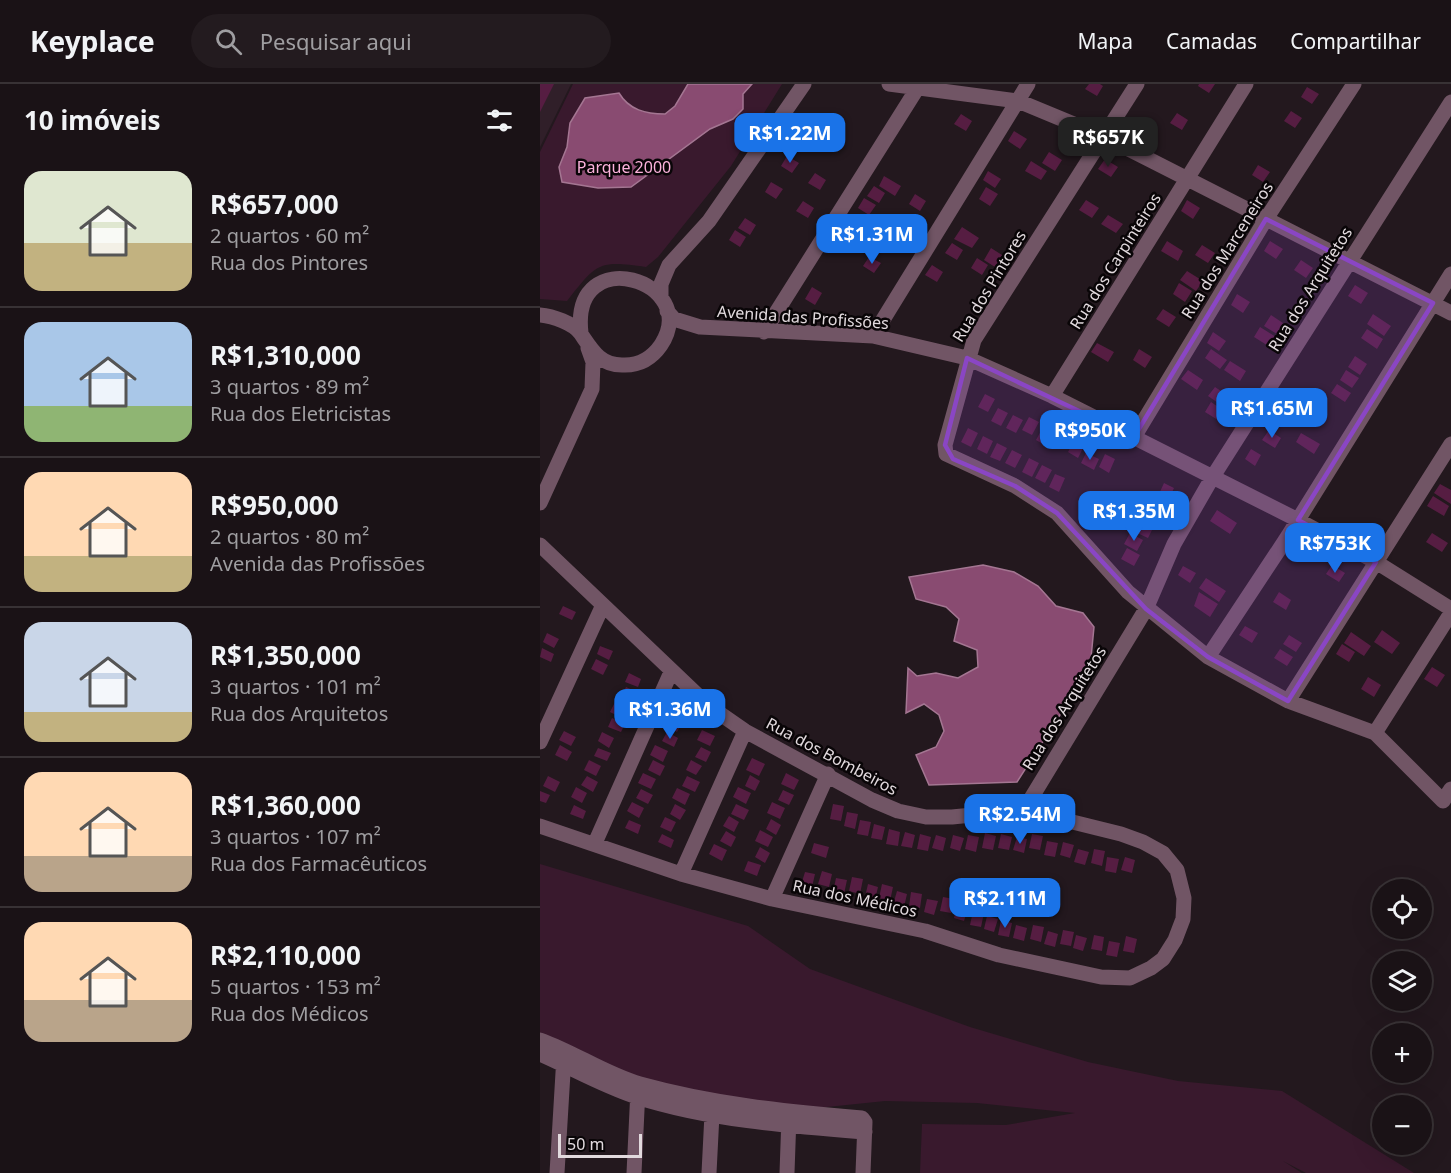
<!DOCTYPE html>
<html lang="pt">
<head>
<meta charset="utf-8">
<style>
	body { margin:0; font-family:"Noto Sans",sans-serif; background:#231b1f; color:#f1f3f6; height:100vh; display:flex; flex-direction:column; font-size:22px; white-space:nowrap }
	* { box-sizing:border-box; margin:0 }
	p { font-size:20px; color:#9f9ea1 }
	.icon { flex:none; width:33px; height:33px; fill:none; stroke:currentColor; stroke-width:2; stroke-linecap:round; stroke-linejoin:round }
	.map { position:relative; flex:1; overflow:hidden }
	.drawer { display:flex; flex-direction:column; background:#1a1216; width:540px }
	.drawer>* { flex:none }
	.buttons { position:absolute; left:832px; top:795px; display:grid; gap:12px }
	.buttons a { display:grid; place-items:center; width:60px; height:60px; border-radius:50%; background:#1a1216; box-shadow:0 6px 24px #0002,0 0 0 2px #383235; font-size:30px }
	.scale { position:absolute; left:18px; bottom:15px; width:84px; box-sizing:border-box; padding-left:6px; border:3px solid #e2dade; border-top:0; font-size:16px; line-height:21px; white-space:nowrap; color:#e2dade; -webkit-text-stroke:4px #090507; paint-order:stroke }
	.price { position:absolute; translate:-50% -51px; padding:0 14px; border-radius:12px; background:#1a73e8; color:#fff; font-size:20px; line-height:39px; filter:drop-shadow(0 2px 3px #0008) }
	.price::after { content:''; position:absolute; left:50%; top:36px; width:18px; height:14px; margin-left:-9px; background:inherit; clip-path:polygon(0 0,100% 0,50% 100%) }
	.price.on { background:#222; color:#fff }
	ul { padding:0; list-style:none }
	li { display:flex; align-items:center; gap:18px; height:150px; padding:0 24px }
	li+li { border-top:2px solid #383235 }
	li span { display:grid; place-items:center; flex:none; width:168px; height:120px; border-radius:18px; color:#555 }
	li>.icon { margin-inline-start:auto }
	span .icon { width:72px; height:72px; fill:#fffc; stroke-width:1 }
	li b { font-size:26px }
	h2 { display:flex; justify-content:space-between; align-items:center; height:72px; padding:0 24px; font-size:26px }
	header { display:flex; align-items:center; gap:36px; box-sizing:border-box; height:84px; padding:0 30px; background:#1a1216; border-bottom:2px solid #383235 }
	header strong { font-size:28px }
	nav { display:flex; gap:33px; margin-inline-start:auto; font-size:21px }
	.search { width:420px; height:54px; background:#231b1f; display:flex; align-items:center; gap:15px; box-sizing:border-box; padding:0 21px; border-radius:33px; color:#9f9ea1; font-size:22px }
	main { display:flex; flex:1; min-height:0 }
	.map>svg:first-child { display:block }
	.built { fill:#301f29 }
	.green { fill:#39192d }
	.water { fill:#894b71; stroke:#a47692; stroke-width:1.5 }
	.building { fill:#561d42 }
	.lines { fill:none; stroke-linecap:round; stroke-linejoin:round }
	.minor { stroke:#715565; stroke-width:15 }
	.marked { fill:#8a46c4; fill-opacity:0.2; stroke:#8a46c4; stroke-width:4.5; stroke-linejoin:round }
	.labels { text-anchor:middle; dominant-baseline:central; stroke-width:5; stroke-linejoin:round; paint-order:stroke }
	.park-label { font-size:16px; fill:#fcb2dc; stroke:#090507 }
	.street-label { font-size:16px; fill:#e2dade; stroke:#090507 }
</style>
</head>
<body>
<header>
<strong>Keyplace</strong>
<div class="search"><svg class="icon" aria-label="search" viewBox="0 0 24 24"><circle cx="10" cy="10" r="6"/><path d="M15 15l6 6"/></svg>Pesquisar aqui</div>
<nav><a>Mapa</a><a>Camadas</a><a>Compartilhar</a></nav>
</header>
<main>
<section class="drawer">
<h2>10 imóveis<svg class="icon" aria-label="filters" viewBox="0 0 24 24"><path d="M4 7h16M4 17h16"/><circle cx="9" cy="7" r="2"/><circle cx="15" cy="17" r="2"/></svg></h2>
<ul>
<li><span style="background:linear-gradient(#dfe7d0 60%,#c2b280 0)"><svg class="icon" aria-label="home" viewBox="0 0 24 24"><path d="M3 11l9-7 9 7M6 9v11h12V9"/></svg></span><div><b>R$657,000</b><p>2 quartos · 60 m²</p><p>Rua dos Pintores</p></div></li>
<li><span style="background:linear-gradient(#a9c7e8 70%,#8fb573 0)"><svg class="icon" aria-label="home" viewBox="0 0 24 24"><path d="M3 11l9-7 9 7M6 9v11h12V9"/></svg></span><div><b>R$1,310,000</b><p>3 quartos · 89 m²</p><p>Rua dos Eletricistas</p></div></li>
<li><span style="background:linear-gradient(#ffd9b3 70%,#c2b280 0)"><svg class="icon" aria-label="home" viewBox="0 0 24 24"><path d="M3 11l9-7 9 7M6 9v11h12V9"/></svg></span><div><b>R$950,000</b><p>2 quartos · 80 m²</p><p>Avenida das Profissões</p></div></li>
<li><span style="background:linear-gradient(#c9d6e8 75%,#c2b280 0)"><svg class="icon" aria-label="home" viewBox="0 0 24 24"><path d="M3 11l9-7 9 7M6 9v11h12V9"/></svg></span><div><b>R$1,350,000</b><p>3 quartos · 101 m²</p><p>Rua dos Arquitetos</p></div></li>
<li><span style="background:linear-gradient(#ffd9b3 70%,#b9a48a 0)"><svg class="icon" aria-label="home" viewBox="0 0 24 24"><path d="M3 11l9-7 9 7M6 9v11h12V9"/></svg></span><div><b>R$1,360,000</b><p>3 quartos · 107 m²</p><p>Rua dos Farmacêuticos</p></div></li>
<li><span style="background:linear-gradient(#ffd9b3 65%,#b9a48a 0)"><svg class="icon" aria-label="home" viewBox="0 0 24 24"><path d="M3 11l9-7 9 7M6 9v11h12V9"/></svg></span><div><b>R$2,110,000</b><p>5 quartos · 153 m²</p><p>Rua dos Médicos</p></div></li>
</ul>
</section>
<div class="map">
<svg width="911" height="1089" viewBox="0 0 911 1089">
	<rect width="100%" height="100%" fill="#23181e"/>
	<path class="built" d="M0 0H31L0 63Z"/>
	<path class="green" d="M33 0H242L191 82 118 173 106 183C58 176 57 179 27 217L0 215V68Z
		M0 780 208 842 270 885 430 943 548 978 638 997 742 1007 874 1089H766L743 1077 762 1089H380L382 1040 466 1041 535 1029 437 1019 345 1017 258 1026 93 998 0 953Z"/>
	<path class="water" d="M148 0H212L203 10V25L193 35 170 45 91 103 58 104 22 98 19 83 27 63 30 39 45 14 79 9C89 26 106 30 125 30L135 22Z
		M443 481 474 488 498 502 516 522 543 529 554 543 550 584 477 698 389 701 376 671 396 663 404 647 399 631 384 620 366 629 368 584 377 592 396 589 418 594 438 583 437 566 414 557 419 535 406 523 376 515 369 493Z"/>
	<path class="building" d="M0 0H14L0 28Z
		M549 0H560L563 2 557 12 545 5Z
		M659 0H675L669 9 658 2Z
		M767 3 779 10 772 20 761 13Z
		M751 27 762 34 755 44 744 37Z
		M637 29 648 36 642 46 630 39Z
		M421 30 432 37 426 47 414 40Z
		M474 47 487 55 480 65 468 57Z
		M509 68 522 76 515 87 502 79Z
		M247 72 259 79 252 89 241 82Z
		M565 75 578 83 571 93 558 85Z
		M491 77 507 87 501 96 485 87Z
		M718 81 730 88 723 98 712 91Z
		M448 87 461 95 455 104 443 96Z
		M275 89 286 96 280 106 268 99Z
		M344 92 361 102 355 112 339 102Z
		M231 98 243 105 236 115 225 108Z
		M334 102 345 109 339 119 327 112Z
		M446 103 458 110 450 122 439 115Z
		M375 110 386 117 380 127 369 120Z
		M324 114 336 121 329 131 318 124Z
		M546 116 559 124 552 134 539 126Z
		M647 116 660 124 653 135 641 127Z
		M263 117 274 124 268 134 256 127Z
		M568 131 583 140 576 149 561 140Z
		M205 134 216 141 210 151 198 144Z
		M422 143 439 154 432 164 414 155Z
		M195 146 206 153 200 163 189 156Z
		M346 146 357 154 351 164 339 156Z
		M627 157 643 167 638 177 621 167Z
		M730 157 743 165 736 175 724 167Z
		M412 159 423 166 417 176 405 169Z
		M662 161 675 169 668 179 655 171Z
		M451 164 462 171 455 183 444 176Z
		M329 173 341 179 334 189 323 182Z
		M437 174 448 181 442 191 431 184Z
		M761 176 773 184 766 194 754 186Z
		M392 181 403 188 397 198 385 191Z
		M647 187 663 197 656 207 640 196Z
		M639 199 652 207 645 218 633 210Z
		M815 201 828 209 821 220 808 212Z
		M272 203 282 209 275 221 265 215Z
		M697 210 710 218 703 229 691 221Z
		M623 225 636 233 629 243 616 235Z
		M833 230 851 242 844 252 827 240Z
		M731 231 743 239 737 250 724 242Z
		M720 243 736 253 730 263 714 253Z
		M827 245 843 255 837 265 821 254Z
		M673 248 686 257 679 267 667 259Z
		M557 259 574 268 568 278 551 268Z
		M599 265 612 273 605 284 593 276Z
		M671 265 687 276 680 285 665 274Z
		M815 272 827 280 820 291 808 283Z
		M690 277 706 287 700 297 684 286Z
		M648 286 663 296 657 306 641 295Z
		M806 286 819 294 812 304 800 296Z
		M797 300 811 309 805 318 791 309Z
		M675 303 690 313 684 323 668 312Z
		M752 304 765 312 758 323 745 315Z
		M445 310 455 315 448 328 438 323Z
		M671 318 687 329 681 338 665 328Z
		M458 324 468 329 461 342 451 337Z
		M473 331 483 336 476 349 466 344Z
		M489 333 499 338 492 351 482 346Z
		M428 344 438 349 431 363 421 358Z
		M502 345 514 353 508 363 496 356Z
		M729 346 741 354 735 364 722 356Z
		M519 347 529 352 523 365 513 360Z
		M761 349 780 360 774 370 756 358Z
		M443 352 453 357 447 370 437 365Z
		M535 355 545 360 538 374 528 368Z
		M457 359 467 364 460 377 450 373Z
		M711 365 721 371 715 382 705 375Z
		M472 366 482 371 475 384 465 379Z
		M546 369 559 375 554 386 541 379Z
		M565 370 575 375 569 389 559 383Z
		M489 374 499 379 492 393 482 388Z
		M502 381 512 386 505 399 495 394Z
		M515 390 525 394 519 408 509 403Z
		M624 399 634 404 628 417 618 412Z
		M900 400 911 406V420L894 409Z
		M893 412 909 422 904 432 887 422Z
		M605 424 619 431 614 441 600 434Z
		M677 426 697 439 690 450 670 437Z
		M555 427 565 432 559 446 549 441Z
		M600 437 613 444 608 454 595 448Z
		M590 449 603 456 597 467 584 460Z
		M892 449 908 459 902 468 886 458Z
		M587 464 600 471 594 482 581 475Z
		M792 481 805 489 799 498 786 490Z
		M643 482 656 489 650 499 638 491Z
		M666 494 686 507 679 518 659 504Z
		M659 508 678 520 670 533 654 522Z
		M739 508 751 516 746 526 733 518Z
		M23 522 36 528 32 536 19 530Z
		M705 542 718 549 712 559 699 551Z
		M842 546 860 559 852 570 834 558Z
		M811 548 831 562 824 572 804 559Z
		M7 549 19 555 14 564 3 558Z
		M749 551 762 559 756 568 743 560Z
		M802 560 815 568 809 578 796 570Z
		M60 562 73 567 69 576 57 570Z
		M2 564 14 570 11 578 0 573Z
		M740 565 753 573 747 582 734 574Z
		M56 575 68 581 63 591 51 585Z
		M892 583 905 591 897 603 884 595Z
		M89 589 101 595 98 603 85 598Z
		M828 593 841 601 834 613 821 605Z
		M86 603 99 609 95 617 82 612Z
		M75 618 87 624 82 634 70 628Z
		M129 631 143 637 137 648 124 641Z
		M72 634 85 640 81 648 68 643Z
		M162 646 175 652 170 662 157 656Z
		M24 647 36 653 31 662 19 656Z
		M62 648 74 654 69 664 58 657Z
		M127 648 138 654 134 663 122 657Z
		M20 661 32 668 27 677 15 671Z
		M115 661 128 667 123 678 110 671Z
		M161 663 171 668 166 678 155 673Z
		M58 664 71 669 67 677 54 672Z
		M212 674 225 680 219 692 206 686Z
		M49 676 61 682 56 692 44 686Z
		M113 676 125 682 120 692 108 686Z
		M151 676 162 682 156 691 146 686Z
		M103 689 116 695 111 705 98 699Z
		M246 689 259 696 254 706 241 700Z
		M210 691 220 697 215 707 205 702Z
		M8 692 20 698 15 708 3 702Z
		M47 692 58 698 53 708 41 701Z
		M147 692 160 698 155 708 142 702Z
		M36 703 47 709 42 719 31 713Z
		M198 703 211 709 206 720 193 713Z
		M137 704 150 710 145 721 132 714Z
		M101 705 113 711 108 720 96 714Z
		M243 706 254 711 249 721 238 716Z
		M0 707 10 711 6 719 0 717Z
		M92 718 104 724 99 734 87 727Z
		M232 718 245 724 240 735 227 729Z
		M135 720 146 726 140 736 130 730Z
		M196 720 209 726 204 736 191 730Z
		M293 720 304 722 301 737 290 735Z
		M34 721 46 727 43 735 30 730Z
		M307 728 318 730 315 745 304 742Z
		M189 732 199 738 194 748 183 742Z
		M125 733 136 738 131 748 120 743Z
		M231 735 241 741 236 751 226 745Z
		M89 736 101 741 98 750 85 744Z
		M320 736 331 738 328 752 317 750Z
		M334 740 345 743 342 756 331 754Z
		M349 745 360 748 358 762 346 760Z
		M220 746 233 753 228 763 215 757Z
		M186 747 196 753 191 763 180 757Z
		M365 748 375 751 372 764 361 762Z
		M445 749 456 752 453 766 442 764Z
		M122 750 134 756 131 764 118 758Z
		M380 750 391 753 388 767 377 765Z
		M461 750 472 753 469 766 458 764Z
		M492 750 503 752 500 766 489 764Z
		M396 751 406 754 403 767 392 764Z
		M413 751 424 754 420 767 410 764Z
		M428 751 439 753 436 768 425 765Z
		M477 753 487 755 484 769 473 766Z
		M507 757 518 759 515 773 504 771Z
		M523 758 534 761 530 774 520 771Z
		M274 759 289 763 286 774 271 769Z
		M174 760 187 766 182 777 169 770Z
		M220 763 230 769 225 779 215 773Z
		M538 765 549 768 545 781 534 778Z
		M554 765 565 767 562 782 551 779Z
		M567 773 579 775 576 789 565 787Z
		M585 773 595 776 592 789 581 786Z
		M208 777 221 781 217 792 204 787Z
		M282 787 292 790 289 803 278 800Z
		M265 788 275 790 272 803 261 801Z
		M312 793 323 795 320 810 309 807Z
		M296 794 307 796 304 810 293 808Z
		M328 800 338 803 335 816 325 813Z
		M342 800 353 803 350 817 339 814Z
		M357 807 367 810 364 823 353 821Z
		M371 808 382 810 380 824 369 822Z
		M403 813 414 815 411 829 400 827Z
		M387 815 398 817 394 831 384 828Z
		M417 821 428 824 424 837 414 834Z
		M433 827 444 829 441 843 430 841Z
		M447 832 458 835 454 848 444 845Z
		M461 836 472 839 469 853 458 851Z
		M476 841 487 844 484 857 473 854Z
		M493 841 504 843 501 858 490 855Z
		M523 846 534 848 531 862 520 860Z
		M508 847 518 850 515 863 504 860Z
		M536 851 547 854 543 867 533 864Z
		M554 851 564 853 562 867 551 865Z
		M586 852 597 855 594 869 583 867Z
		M569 857 580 859 577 873 566 871Z"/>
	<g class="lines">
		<path class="minor" d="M349 0 478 17 565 53 911 229
			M597 0 434 256 405 361 406 370 475 402 517 429 588 508 668 573 748 617 835 649 903 717 911 705
			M121 214V200L129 181 169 137 264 0
			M127 227 134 235 160 243 333 252 427 274 512 312 758 436 836 478 911 525
			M0 231C12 232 34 239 41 250 52 266 60 281 82 281 99 282 112 274 121 261 163 197 30 156 41 249
			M224 248 380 0
			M333 252 488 0
			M512 312 706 0
			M594 353 726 135 814 0
			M0 419 52 305 53 278 48 264
			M0 461 169 622 205 647 332 716 358 727 386 733H412L484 726 581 750 603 758 623 769 637 786 644 814 643 835 635 856 623 875 611 884 590 894 561 893 459 871 385 847 232 815 141 790 0 742
			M668 573 748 452 911 190
			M748 617 911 360
			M835 649 911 529
			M0 658 63 521
			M484 726 606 525 634 460 672 394 911 18
			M55 759 131 588
			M141 790 205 647
			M232 815 288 690
			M0 956C34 968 65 990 100 1000 172 1020 247 1028 322 1034L325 1038 323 1089
			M0 970C32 984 63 1002 97 1013 169 1036 249 1042 325 1048
			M17 1089 24 972
			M94 1089 98 1005
			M169 1089 172 1030
			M247 1089 249 1032"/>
	</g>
	<path class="marked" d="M726 135 893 219 758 436 836 478 748 617 668 573 606 525 517 429 475 402 413 375 405 361 427 274 594 353Z"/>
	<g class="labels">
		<g class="park-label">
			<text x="84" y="83">Parque 2000</text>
		</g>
		<g class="street-label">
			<text transform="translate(687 166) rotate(-58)">Rua dos Marceneiros</text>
			<text transform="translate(575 177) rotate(-58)">Rua dos Carpinteiros</text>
			<text transform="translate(449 202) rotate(-59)">Rua dos Pintores</text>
			<text transform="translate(770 205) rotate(-58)">Rua dos Arquitetos</text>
			<text transform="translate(263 233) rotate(4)">Avenida das Profissões</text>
			<text transform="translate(524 624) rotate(-58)">Rua dos Arquitetos</text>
			<text transform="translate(292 672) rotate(28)">Rua dos Bombeiros</text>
			<text transform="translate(315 814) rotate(12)">Rua dos Médicos</text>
		</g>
	</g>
</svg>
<div class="buttons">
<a><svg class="icon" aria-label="locate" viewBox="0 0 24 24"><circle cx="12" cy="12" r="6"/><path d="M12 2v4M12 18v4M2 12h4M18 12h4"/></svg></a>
<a><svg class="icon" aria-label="layers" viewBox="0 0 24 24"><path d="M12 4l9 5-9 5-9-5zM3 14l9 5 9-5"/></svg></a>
<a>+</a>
<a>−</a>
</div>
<div class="scale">50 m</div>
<b class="price" style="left:250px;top:80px">R$1.22M</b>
<b class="price on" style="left:568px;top:84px">R$657K</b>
<b class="price" style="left:332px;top:181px">R$1.31M</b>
<b class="price" style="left:732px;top:355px">R$1.65M</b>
<b class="price" style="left:550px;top:377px">R$950K</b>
<b class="price" style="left:594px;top:458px">R$1.35M</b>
<b class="price" style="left:795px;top:490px">R$753K</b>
<b class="price" style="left:130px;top:656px">R$1.36M</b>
<b class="price" style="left:480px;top:761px">R$2.54M</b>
<b class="price" style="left:465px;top:845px">R$2.11M</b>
</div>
</main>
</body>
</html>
